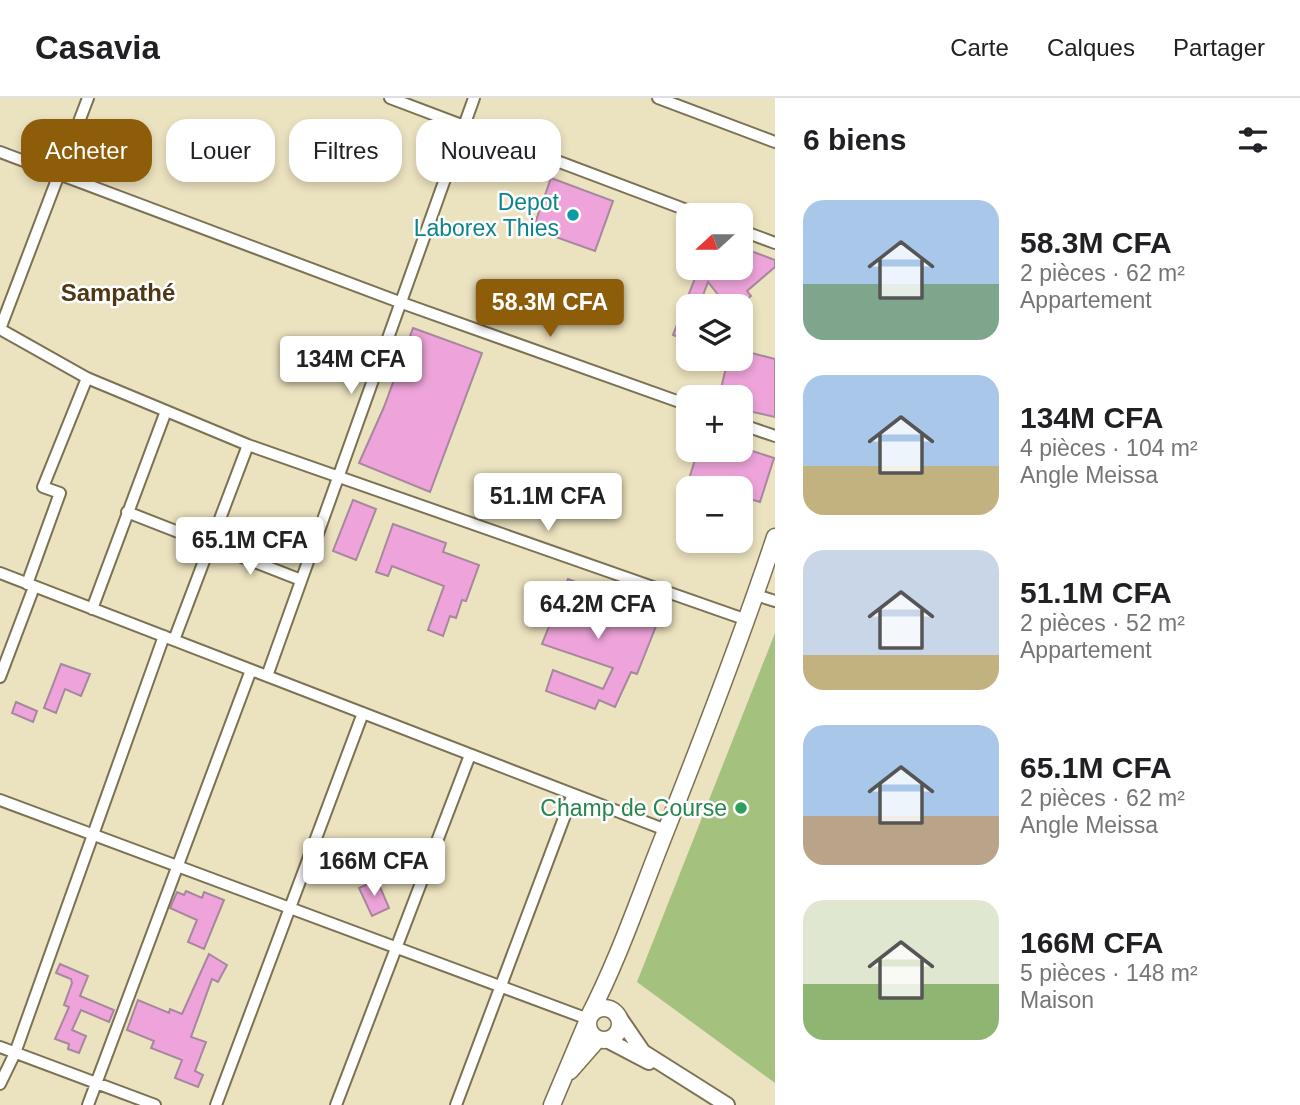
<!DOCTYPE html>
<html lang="fr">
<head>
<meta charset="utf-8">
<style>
	body { margin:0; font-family:Helvetica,sans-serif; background:#f6f6f6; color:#202124; height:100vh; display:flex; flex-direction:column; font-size:26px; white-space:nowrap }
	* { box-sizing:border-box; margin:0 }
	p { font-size:23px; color:#757577 }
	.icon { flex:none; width:38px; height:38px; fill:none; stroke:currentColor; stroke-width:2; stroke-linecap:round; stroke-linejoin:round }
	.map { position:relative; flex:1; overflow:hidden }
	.side { display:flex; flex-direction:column; background:#fff; width:525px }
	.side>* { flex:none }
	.top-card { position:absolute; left:21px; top:21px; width:648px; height:63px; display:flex; gap:14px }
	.needle { width:46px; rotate:249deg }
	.tools { position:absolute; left:676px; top:105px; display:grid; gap:14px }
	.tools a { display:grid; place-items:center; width:77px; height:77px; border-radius:14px; background:#fff; box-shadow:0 4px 10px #0003; font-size:35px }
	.price { position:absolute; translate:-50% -60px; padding:0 16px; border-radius:7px; background:#fff; color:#222; font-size:23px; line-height:46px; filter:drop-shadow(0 2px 4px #0008) }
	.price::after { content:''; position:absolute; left:50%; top:42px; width:21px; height:16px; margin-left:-10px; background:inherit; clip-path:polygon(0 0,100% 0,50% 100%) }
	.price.on { background:#8e5d09; color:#fff }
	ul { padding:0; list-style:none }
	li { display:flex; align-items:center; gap:21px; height:175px; padding:0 28px }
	li span { display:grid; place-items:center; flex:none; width:196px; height:140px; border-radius:21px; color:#555 }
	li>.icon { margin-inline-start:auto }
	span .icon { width:84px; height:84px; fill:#fffc; stroke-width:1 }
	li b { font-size:30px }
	h2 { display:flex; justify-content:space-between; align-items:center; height:84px; padding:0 28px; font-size:30px }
	.tag { padding:0 24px; border-radius:21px; background:#fff; box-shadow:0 4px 10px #0003; font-size:24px; line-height:63px }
	.tag.on { background:#8e5d09; color:#fff }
	header { display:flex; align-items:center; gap:42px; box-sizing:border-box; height:98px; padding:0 35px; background:#fff; border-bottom:2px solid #e0e0e0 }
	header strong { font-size:33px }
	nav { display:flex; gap:38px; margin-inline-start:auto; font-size:24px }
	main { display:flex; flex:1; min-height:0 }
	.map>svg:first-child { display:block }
	.green { fill:#a4c17e }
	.building { fill:#eea4da; stroke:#a6889d; stroke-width:2 }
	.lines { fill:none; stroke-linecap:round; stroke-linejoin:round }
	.street-casing { stroke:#7a7253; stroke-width:14 }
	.secondary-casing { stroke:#7a7253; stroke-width:18 }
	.primary-casing { stroke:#7a7253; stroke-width:19 }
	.street { stroke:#fff; stroke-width:10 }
	.secondary { stroke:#fff; stroke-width:14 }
	.primary { stroke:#fff; stroke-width:16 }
	.culture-dot { fill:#0f9aa8; stroke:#fff; stroke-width:2.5 }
	.leisure-dot { fill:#2e9e5b; stroke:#fff; stroke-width:2.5 }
	.labels { text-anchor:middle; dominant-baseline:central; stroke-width:5; stroke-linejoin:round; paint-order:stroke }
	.culture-label { font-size:23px; fill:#0d838f; stroke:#fff; text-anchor:end }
	.leisure-label { font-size:23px; fill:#27864d; stroke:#fff; text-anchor:end }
	.neighbourhood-label { font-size:24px; font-weight:bold; fill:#4f3614; stroke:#fff }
</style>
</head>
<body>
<header>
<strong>Casavia</strong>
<nav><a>Carte</a><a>Calques</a><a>Partager</a></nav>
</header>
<main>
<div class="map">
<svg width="775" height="1007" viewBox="0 0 775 1007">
	<rect width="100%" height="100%" fill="#ebe2bf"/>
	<path class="green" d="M775 535V985L637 884Z"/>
	<path class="building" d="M551 80 613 103 595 153 533 131Z
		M740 149 775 162V169L747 193 751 198 742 206 737 201 727 208 708 184 699 208H688V243L673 237 699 170H740Z
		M413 230 482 255 430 394 359 365 384 309Z
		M740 252 775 261V319L740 311V299H719L728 261H740Z
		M740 349 774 360 760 404 740 398V390H716L689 381 698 352H740Z
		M353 402 376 411 356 462 333 453Z
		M393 426 446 445 443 454 479 467 466 503 462 502 456 520 450 518 443 538 428 532 444 488 392 468 388 478 376 474Z
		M568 481 660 518 637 576 631 574 615 609 599 602 595 611 546 593 553 572 603 591 613 570 542 546Z
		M61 566 90 576 81 598 65 591 56 615 44 610Z
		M16 604 37 613 33 624 12 615Z
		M377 782 389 810 372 818 359 790Z
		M186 793 202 800 204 794 224 802 204 851 188 844 197 822 170 810 177 794 184 797Z
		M209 856 227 867 218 884 212 881 191 939 206 944 195 973 203 977 198 989 175 980 182 962 151 950 154 943 127 932 138 902 169 915 170 911 182 916Z
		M60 866 88 878 80 898 114 912 109 924 81 912 72 932 86 938 79 955 68 951 69 946 55 941 69 909 64 907 72 885 71 881 56 875Z"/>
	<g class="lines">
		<defs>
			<path id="street" d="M390 0 700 117
				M658 0 775 44
				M0 54 402 205 688 307
				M740 132 775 145
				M0 231 87 280 248 347 747 522
				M0 231 88 0
				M740 326 775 338
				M127 414 301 482
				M0 475 666 732
				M27 486 60 395 43 389 87 280
				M756 497 775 503
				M92 511 166 313
				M174 542 248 347
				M267 578 474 0
				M0 579 34 489
				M0 702 588 921
				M0 949 155 1007
				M0 986 15 955 164 538
				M88 1007 251 572
				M216 1007 363 615
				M336 1007 470 657
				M456 1007 573 696"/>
			<path id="secondary" d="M619 919 643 954 727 1007
				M607 942 649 964"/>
			<path id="primary" d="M588 926a16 16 0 1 1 32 0a16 16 0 1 1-32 0Z
				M589 918C617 864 637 806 659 750 700 647 740 544 775 439
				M570 973 598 941
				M552 1007 587 924"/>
		</defs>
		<use href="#street" class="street-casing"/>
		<use href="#secondary" class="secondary-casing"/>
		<use href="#primary" class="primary-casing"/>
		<use href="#street" class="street"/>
		<use href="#secondary" class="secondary"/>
		<use href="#primary" class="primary"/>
	</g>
	<circle class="culture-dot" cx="573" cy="117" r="7"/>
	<circle class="leisure-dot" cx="741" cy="710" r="7"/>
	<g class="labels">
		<g class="culture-label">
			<text x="559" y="104">Depot<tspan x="559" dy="26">Laborex Thies</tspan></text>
		</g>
		<g class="leisure-label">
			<text x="727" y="710">Champ de Course</text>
		</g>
		<g class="neighbourhood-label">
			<text x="118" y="194">Sampathé</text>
		</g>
	</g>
</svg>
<div class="tools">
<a><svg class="needle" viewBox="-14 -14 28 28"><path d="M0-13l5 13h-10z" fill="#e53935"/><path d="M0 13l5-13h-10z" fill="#757577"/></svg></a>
<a><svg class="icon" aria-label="layers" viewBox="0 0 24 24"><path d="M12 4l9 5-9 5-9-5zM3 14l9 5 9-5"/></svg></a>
<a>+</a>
<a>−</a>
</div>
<b class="price on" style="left:550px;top:241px">58.3M CFA</b>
<b class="price" style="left:351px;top:298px">134M CFA</b>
<b class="price" style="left:548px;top:435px">51.1M CFA</b>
<b class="price" style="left:250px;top:479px">65.1M CFA</b>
<b class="price" style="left:598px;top:543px">64.2M CFA</b>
<b class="price" style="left:374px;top:800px">166M CFA</b>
<div class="top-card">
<a class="tag on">Acheter</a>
<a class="tag">Louer</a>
<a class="tag">Filtres</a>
<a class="tag">Nouveau</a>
</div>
</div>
<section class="side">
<h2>6 biens<svg class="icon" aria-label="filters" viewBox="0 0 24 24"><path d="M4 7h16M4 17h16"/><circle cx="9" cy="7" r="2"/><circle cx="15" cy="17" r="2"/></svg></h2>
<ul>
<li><span style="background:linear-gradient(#a9c7e8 60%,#7fa58c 0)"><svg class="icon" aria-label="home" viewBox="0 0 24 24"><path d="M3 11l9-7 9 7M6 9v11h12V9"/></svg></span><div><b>58.3M CFA</b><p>2 pièces · 62 m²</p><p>Appartement</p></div></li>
<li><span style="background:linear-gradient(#a9c7e8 65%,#c2b280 0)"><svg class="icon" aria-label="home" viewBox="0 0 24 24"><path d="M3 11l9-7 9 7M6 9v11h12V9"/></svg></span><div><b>134M CFA</b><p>4 pièces · 104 m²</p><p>Angle Meissa</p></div></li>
<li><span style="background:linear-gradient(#c9d6e8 75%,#c2b280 0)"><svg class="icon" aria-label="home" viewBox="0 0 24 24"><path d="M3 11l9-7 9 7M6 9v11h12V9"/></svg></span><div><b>51.1M CFA</b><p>2 pièces · 52 m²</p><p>Appartement</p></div></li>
<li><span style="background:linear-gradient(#a9c7e8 65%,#b9a48a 0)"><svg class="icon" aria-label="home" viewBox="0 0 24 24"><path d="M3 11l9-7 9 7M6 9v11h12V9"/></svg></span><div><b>65.1M CFA</b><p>2 pièces · 62 m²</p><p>Angle Meissa</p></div></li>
<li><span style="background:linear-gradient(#dfe7d0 60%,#8fb573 0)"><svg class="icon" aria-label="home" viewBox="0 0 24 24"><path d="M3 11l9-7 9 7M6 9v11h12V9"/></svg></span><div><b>166M CFA</b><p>5 pièces · 148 m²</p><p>Maison</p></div></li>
</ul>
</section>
</main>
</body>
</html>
